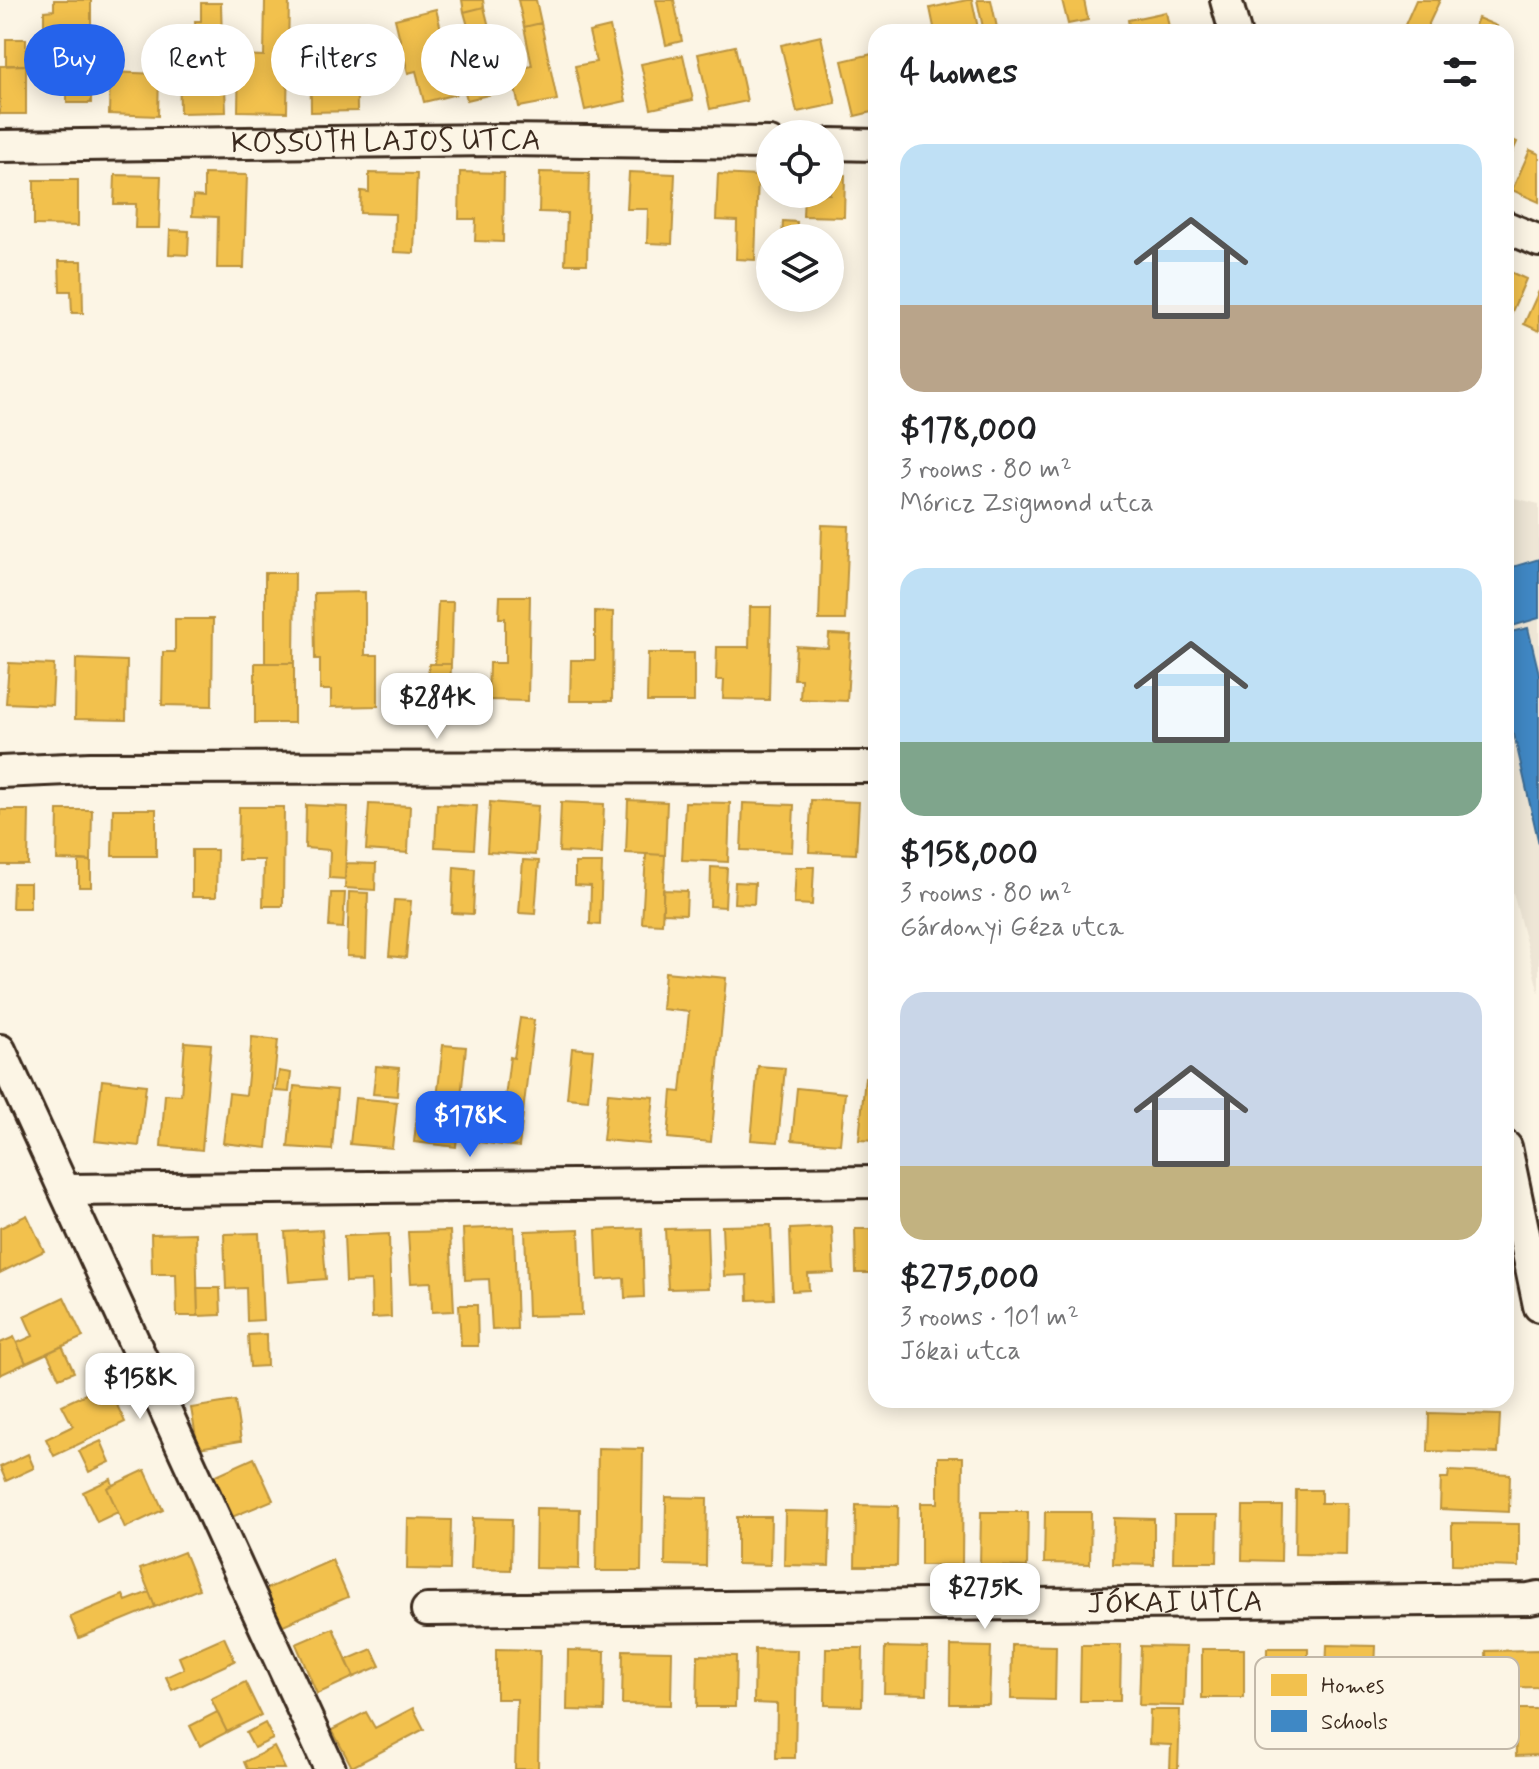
<!DOCTYPE html>
<html lang="en">
<head>
<meta charset="utf-8">
<style>
	body { margin:0; font-family:Mynerve,sans-serif; background:#f2f2f2; color:#202124; height:100vh; display:flex; flex-direction:column; font-size:30px; white-space:nowrap }
	* { box-sizing:border-box; margin:0 }
	p { font-size:26px; color:#757577 }
	.icon { flex:none; width:44px; height:44px; fill:none; stroke:currentColor; stroke-width:2; stroke-linecap:round; stroke-linejoin:round }
	.map { position:relative; flex:1; overflow:hidden }
	.details { position:absolute; left:868px; top:24px; width:646px; height:1384px; display:flex; flex-direction:column; background:#fff; border-radius:24px; box-shadow:0 4px 20px #0003 }
	.details>* { flex:none }
	.guide { position:absolute; left:24px; top:24px; width:724px; height:72px; display:flex; gap:16px }
	.controls { position:absolute; left:756px; top:120px; display:grid; gap:16px }
	.controls a { display:grid; place-items:center; width:88px; height:88px; border-radius:50%; background:#fff; box-shadow:0 4px 20px #0003; font-size:40px }
	.price { position:absolute; translate:-50% -68px; padding:0 18px; border-radius:16px; background:#fff; color:#222; font-size:26px; line-height:52px; filter:drop-shadow(0 2px 4px #0008) }
	.price::after { content:''; position:absolute; left:50%; top:48px; width:24px; height:18px; margin-left:-12px; background:inherit; clip-path:polygon(0 0,100% 0,50% 100%) }
	.price.on { background:#2563eb; color:#fff }
	ul { padding:0; list-style:none }
	li { display:grid; align-content:center; gap:16px; height:424px; padding:0 32px }
	li span { display:grid; place-items:center; height:248px; border-radius:24px; color:#555 }
	li>.icon { margin-inline-start:auto }
	span .icon { width:144px; height:144px; fill:#fffc; stroke-width:1 }
	li b { font-size:34px }
	h2 { display:flex; justify-content:space-between; align-items:center; height:96px; padding:0 32px; font-size:34px }
	.tag { padding:0 28px; border-radius:36px; background:#fff; box-shadow:0 4px 20px #0003; font-size:28px; line-height:72px }
	.tag.on { background:#2563eb; color:#fff }
	.map>svg:first-child { display:block }
	.built { fill:#eee6d6 }
	.homes { fill:#f2c14e; stroke:#bb9440; stroke-width:2 }
	.schools { fill:#3f88c5; stroke:#3e6c93; stroke-width:2 }
	.lines { fill:none; stroke-linecap:round; stroke-linejoin:round }
	.minor-casing { stroke:#3b2a1e; stroke-width:36 }
	.minor { stroke:#fcf5e5; stroke-width:30 }
	.labels { text-anchor:middle; dominant-baseline:central; stroke-width:8; stroke-linejoin:round; paint-order:stroke }
	.street-label { font-size:30px; fill:#3b2a1e; stroke:#fcf5e5 }
	.key { fill:#fcf5e5; stroke:#c2b8a9; stroke-width:2 }
	.key-label { font-size:22px; fill:#3b2a1e }
</style>
</head>
<body>
<div class="map">
<svg width="1539" height="1769" viewBox="0 0 1539 1769">
	<rect width="100%" height="100%" fill="#fcf5e5"/>
	<filter id="ink" filterUnits="userSpaceOnUse"><feTurbulence type="fractalNoise" baseFrequency=".0125" numOctaves="2"/><feDisplacementMap in="SourceGraphic" scale="16" xChannelSelector="R" yChannelSelector="G"/><feConvolveMatrix kernelMatrix="1 2 1 2 8 2 1 2 1" color-interpolation-filters="sRGB"/></filter>
	<g filter="url(#ink)">
		<path class="built" d="M1506 496 1539 504V993L1506 866Z"/>
		<path class="homes" d="M54 0H91V103H67V89H52V76H44V11L54 10Z
			M265 0H289L287 112 238 111 239 55 264 56Z
			M462 0H483L484 7 464 12Z
			M518 0H536L541 23 524 27Z
			M656 0H674L682 41 666 45Z
			M967 0H972L978 28 962 32H935L930 8Z
			M977 0H991L998 32H984Z
			M1062 0H1084L1088 20 1068 24Z
			M1416 0H1440L1425 32H1416L1404 27Z
			M201 3H221L222 42 196 43 195 21H201Z
			M484 7 505 91 467 100 455 52 474 48 464 12Z
			M436 9 457 94 424 102 416 71 408 73 395 19Z
			M1166 12 1170 32H1130L1128 20Z
			M1478 18 1497 26 1495 32H1472Z
			M541 23 557 100 519 107 511 70 532 66 524 27Z
			M310 26H356L357 111 311 112Z
			M610 27 626 101 585 110 575 66 596 62 589 32Z
			M821 36 836 104 797 112 781 45Z
			M6 39H26V65H6Z
			M735 46 747 101 710 109 698 54Z
			M876 53V111L855 116 842 61Z
			M683 55 693 100 651 109 641 64Z
			M224 61 226 112 180 113 179 63Z
			M26 65V114H0V66Z
			M110 72 159 74 158 116 109 114Z
			M1506 137 1517 142 1506 167Z
			M1530 150 1539 154V202L1512 190Z
			M460 172 504 173 503 242 475 241 476 219H459Z
			M540 172 589 173 587 264H565L567 213 539 212Z
			M629 172 675 174 672 244 647 243 648 209H627Z
			M369 173 417 174 414 253 394 252 395 214 360 213 361 191 369 192Z
			M204 174 247 175 244 268H217L218 217 192 216 193 196 204 197Z
			M718 174 758 176 755 260 736 259 737 221 716 220Z
			M115 175 161 176 159 228H135L136 204H114Z
			M830 175H845L844 217 803 216 804 194H830Z
			M34 180H78V226L34 225Z
			M783 221 797 222 796 238H782Z
			M170 230 189 231 188 255 169 254Z
			M59 261H82L83 313H72L71 291H60Z
			M1506 270 1526 279 1508 321H1506Z
			M1539 291V331L1524 324Z
			M822 525 849 526 845 620H819Z
			M265 573H295L294 663H265Z
			M365 592V655H378V706L331 707V690H320V659H315L314 593Z
			M500 596H530L528 701 488 700 489 663H505V618H499Z
			M438 602H453L451 664H435Z
			M750 607H771L769 700 723 699 724 680H716L717 647H749Z
			M595 611 613 612 612 701H570L571 660H595Z
			M175 619H213L212 706 162 705 163 652H175Z
			M829 634 851 635 847 701 800 699 801 679H794L796 646 828 648Z
			M648 653H694V702H647Z
			M76 659 127 661 126 720 75 719Z
			M9 663 54 665 52 705 6 703Z
			M255 663H294V723H255Z
			M429 664H451L449 721 410 720 411 681H428Z
			M628 800 667 802 665 855 626 853Z
			M811 800 859 802 856 854 809 852Z
			M490 802 538 806 535 855 487 852Z
			M561 802 604 804 602 854 559 852Z
			M685 802 730 803 728 862 682 860Z
			M743 803 794 805 792 852 741 850Z
			M369 804 410 806 408 853 366 850Z
			M437 804 477 806 474 849 435 847Z
			M306 805 348 807 345 879 329 878 330 850 305 848Z
			M239 807H284L283 906H263L264 860H238Z
			M113 809H156V856H112Z
			M0 810H29L28 865H0Z
			M58 810H92L91 861 57 860Z
			M192 850H217L216 897H192Z
			M646 854 665 855 662 924 642 923Z
			M79 860 91 861V887H79Z
			M523 860 539 861 535 914 519 913Z
			M346 863 376 864 375 890 345 888Z
			M575 863H602L600 925 590 924 591 886 575 885Z
			M454 867 475 869 473 914 452 913Z
			M711 867 727 868 725 907 710 906Z
			M796 867H814L812 905 794 904Z
			M735 882 755 883 754 904 734 903Z
			M13 883H30V908H12Z
			M663 890 687 891 686 914 663 913Z
			M349 892 368 893 366 957 347 956Z
			M331 893H345L343 928 329 927Z
			M394 900 411 901 406 958 389 956Z
			M665 972 726 978 711 1142 668 1138 672 1091 681 1092 689 1012 662 1009Z
			M520 1018 534 1020 519 1147 478 1142 484 1096 505 1098 510 1057 514 1058Z
			M252 1037 278 1040 267 1148 223 1143 229 1093 246 1095Z
			M185 1042 211 1044 202 1150 161 1146 165 1094 181 1095Z
			M443 1045 466 1047 456 1147 414 1142 419 1097 437 1098Z
			M572 1048 593 1050 588 1100 567 1098Z
			M376 1066 399 1068 397 1096 373 1094Z
			M758 1066 785 1068 778 1142 751 1140Z
			M279 1071 291 1073 289 1092 276 1091Z
			M865 1077 876 1078V1141L859 1140Z
			M102 1080 146 1085 139 1146 95 1141Z
			M294 1086 337 1090 332 1150 288 1147Z
			M797 1088 845 1093 840 1144 792 1140Z
			M608 1093 654 1097 649 1144 603 1140Z
			M355 1098 397 1102 392 1148 350 1144Z
			M27 1215 44 1251 0 1273V1228Z
			M771 1225 774 1299 748 1300 747 1275 724 1276 722 1226Z
			M514 1227 517 1329 492 1330 489 1279 465 1280 463 1229Z
			M832 1227 834 1273 808 1274 809 1290 792 1291 790 1229Z
			M642 1228 644 1297 625 1298 624 1278 598 1280 596 1230Z
			M707 1228 709 1288 668 1289 665 1229Z
			M579 1229 582 1315 528 1316 525 1231Z
			M855 1229H876V1297H874V1273H856Z
			M322 1230 326 1279 289 1282 285 1232Z
			M450 1231 454 1311 432 1312 431 1282 411 1283 408 1232Z
			M196 1233 198 1316H177L176 1274H152L151 1234Z
			M259 1233 263 1320 247 1321 246 1288 226 1289 224 1234Z
			M389 1234 391 1317 372 1318 371 1281 346 1282 344 1236Z
			M197 1288H220L221 1315 198 1316Z
			M64 1297 83 1337 26 1363 17 1343 33 1336 24 1316Z
			M459 1305H477L478 1346H461Z
			M266 1334 267 1366 250 1367 248 1335Z
			M14 1337 26 1363 0 1375V1343Z
			M62 1346 74 1372 59 1378 47 1353Z
			M107 1384 125 1422 54 1456 46 1439 73 1426 62 1405Z
			M235 1401 241 1441 198 1448 191 1408Z
			M1429 1413 1500 1415 1498 1453 1428 1451Z
			M101 1441 110 1462 89 1472 79 1451Z
			M598 1448 643 1449 641 1571H596Z
			M28 1454 34 1468 6 1481 0 1467Z
			M938 1457H963L962 1565H921V1503H938Z
			M254 1458 273 1500 232 1517 214 1476Z
			M145 1470 163 1510 125 1528 107 1488Z
			M1449 1471 1510 1474 1509 1512 1440 1509 1441 1478H1448Z
			M111 1479 113 1485 107 1488 118 1512 97 1522 83 1492Z
			M1296 1490H1321V1503H1347L1346 1555 1295 1554Z
			M666 1497 707 1498 706 1566 665 1565Z
			M856 1505 898 1506 897 1566H855Z
			M1243 1506H1282L1281 1561 1242 1560Z
			M536 1508 580 1509 579 1569 535 1568Z
			M785 1511 831 1512 829 1566 784 1565Z
			M981 1512H1028L1027 1567 980 1566Z
			M1045 1512H1091L1090 1564 1044 1563Z
			M1174 1515H1218L1217 1562H1173Z
			M737 1517H771L770 1565 737 1564Z
			M473 1518 512 1519 511 1570 471 1569Z
			M1114 1518 1154 1519V1565L1113 1564Z
			M408 1519 451 1520 450 1570 407 1569Z
			M1452 1523 1519 1524V1567L1452 1565Z
			M184 1552 199 1589 155 1607 140 1569Z
			M332 1560 348 1597 281 1626 266 1589Z
			M149 1592 155 1607 79 1638 70 1617 123 1595 126 1601Z
			M333 1628 354 1677 317 1694 296 1644Z
			M224 1637 235 1661 172 1690 166 1677 184 1669 179 1657Z
			M1012 1645 1056 1646 1055 1700 1011 1699Z
			M1081 1645H1121L1120 1701H1080Z
			M1327 1645 1376 1646 1374 1691 1357 1690 1356 1701 1325 1700Z
			M951 1646 991 1647 989 1704H950Z
			M1141 1646 1186 1647 1184 1706 1139 1705Z
			M885 1647 928 1648 927 1694 884 1693Z
			M826 1648H863L862 1706 825 1705Z
			M1267 1648H1308V1687L1289 1686 1290 1709 1266 1708Z
			M372 1649 380 1666 354 1677 346 1660Z
			M496 1649 540 1650 538 1769H515L517 1699H496Z
			M755 1649 797 1650 795 1758H776L777 1704 754 1703Z
			M1202 1649H1244V1698H1202Z
			M568 1650 605 1651 604 1711 567 1710Z
			M623 1650 672 1651 671 1705 622 1704Z
			M1539 1650V1687L1487 1688 1486 1651Z
			M698 1655 736 1656 735 1707H697Z
			M245 1682 261 1715 227 1732 211 1699Z
			M413 1708 424 1729 352 1767 332 1730 366 1712 375 1728Z
			M1515 1709H1539V1755L1516 1756Z
			M1150 1710H1180L1178 1769H1170L1171 1745 1149 1744Z
			M217 1712 227 1732 200 1746 190 1726Z
			M265 1723 273 1739 254 1748 246 1733Z
			M274 1747 285 1769H247L244 1762Z"/>
		<path class="schools" d="M1539 559V618L1506 628V569Z
			M1528 628 1539 674V844L1514 734 1506 736V633Z"/>
		<g class="lines">
			<defs>
				<g id="minor">
					<path d="M1226 0 1235 32"/>
					<path d="M830 144 876 145"/>
					<path id="s1" d="M0 146 496 140 770 143"/>
					<path d="M1506 227 1539 241"/>
					<path d="M0 772 90 768 876 767"/>
					<path d="M0 1050 330 1769"/>
					<path d="M1506 1147 1539 1306"/>
					<path d="M65 1190 876 1182"/>
					<path id="s2" d="M427 1610 1529 1599 1539 1597"/>
				</g>
			</defs>
			<use href="#minor" class="minor-casing"/>
			<use href="#minor" class="minor"/>
		</g>
	</g>
	<g class="labels">
		<g class="street-label">
			<text stroke="none"><textPath href="#s1" startOffset="386">KOSSUTH LAJOS UTCA</textPath></text>
			<text stroke="none"><textPath href="#s2" startOffset="748">JÓKAI UTCA</textPath></text>
		</g>
	</g>
	<rect x="1255" y="1657" width="264" height="92" rx="12" class="key"/>
	<rect x="1271" y="1674" width="36" height="22" fill="#f2c14e"/>
	<rect x="1271" y="1710" width="36" height="22" fill="#3f88c5"/>
	<g class="key-label">
		<text x="1321" y="1693">Homes</text>
		<text x="1321" y="1729">Schools</text>
	</g>
</svg>
<div class="controls">
<a><svg class="icon" aria-label="locate" viewBox="0 0 24 24"><circle cx="12" cy="12" r="6"/><path d="M12 2v4M12 18v4M2 12h4M18 12h4"/></svg></a>
<a><svg class="icon" aria-label="layers" viewBox="0 0 24 24"><path d="M12 4l9 5-9 5-9-5zM3 14l9 5 9-5"/></svg></a>
</div>
<b class="price" style="left:437px;top:741px">$284K</b>
<b class="price on" style="left:470px;top:1159px">$178K</b>
<b class="price" style="left:140px;top:1421px">$158K</b>
<b class="price" style="left:985px;top:1631px">$275K</b>
<div class="guide">
<a class="tag on">Buy</a>
<a class="tag">Rent</a>
<a class="tag">Filters</a>
<a class="tag">New</a>
</div>
<section class="details">
<h2>4 homes<svg class="icon" aria-label="filters" viewBox="0 0 24 24"><path d="M4 7h16M4 17h16"/><circle cx="9" cy="7" r="2"/><circle cx="15" cy="17" r="2"/></svg></h2>
<ul>
<li><span style="background:linear-gradient(#bfe0f5 65%,#b9a48a 0)"><svg class="icon" aria-label="home" viewBox="0 0 24 24"><path d="M3 11l9-7 9 7M6 9v11h12V9"/></svg></span><div><b>$178,000</b><p>3 rooms · 80 m²</p><p>Móricz Zsigmond utca</p></div></li>
<li><span style="background:linear-gradient(#bfe0f5 70%,#7fa58c 0)"><svg class="icon" aria-label="home" viewBox="0 0 24 24"><path d="M3 11l9-7 9 7M6 9v11h12V9"/></svg></span><div><b>$158,000</b><p>3 rooms · 80 m²</p><p>Gárdonyi Géza utca</p></div></li>
<li><span style="background:linear-gradient(#c9d6e8 70%,#c2b280 0)"><svg class="icon" aria-label="home" viewBox="0 0 24 24"><path d="M3 11l9-7 9 7M6 9v11h12V9"/></svg></span><div><b>$275,000</b><p>3 rooms · 101 m²</p><p>Jókai utca</p></div></li>
</ul>
</section>
</div>
</body>
</html>
